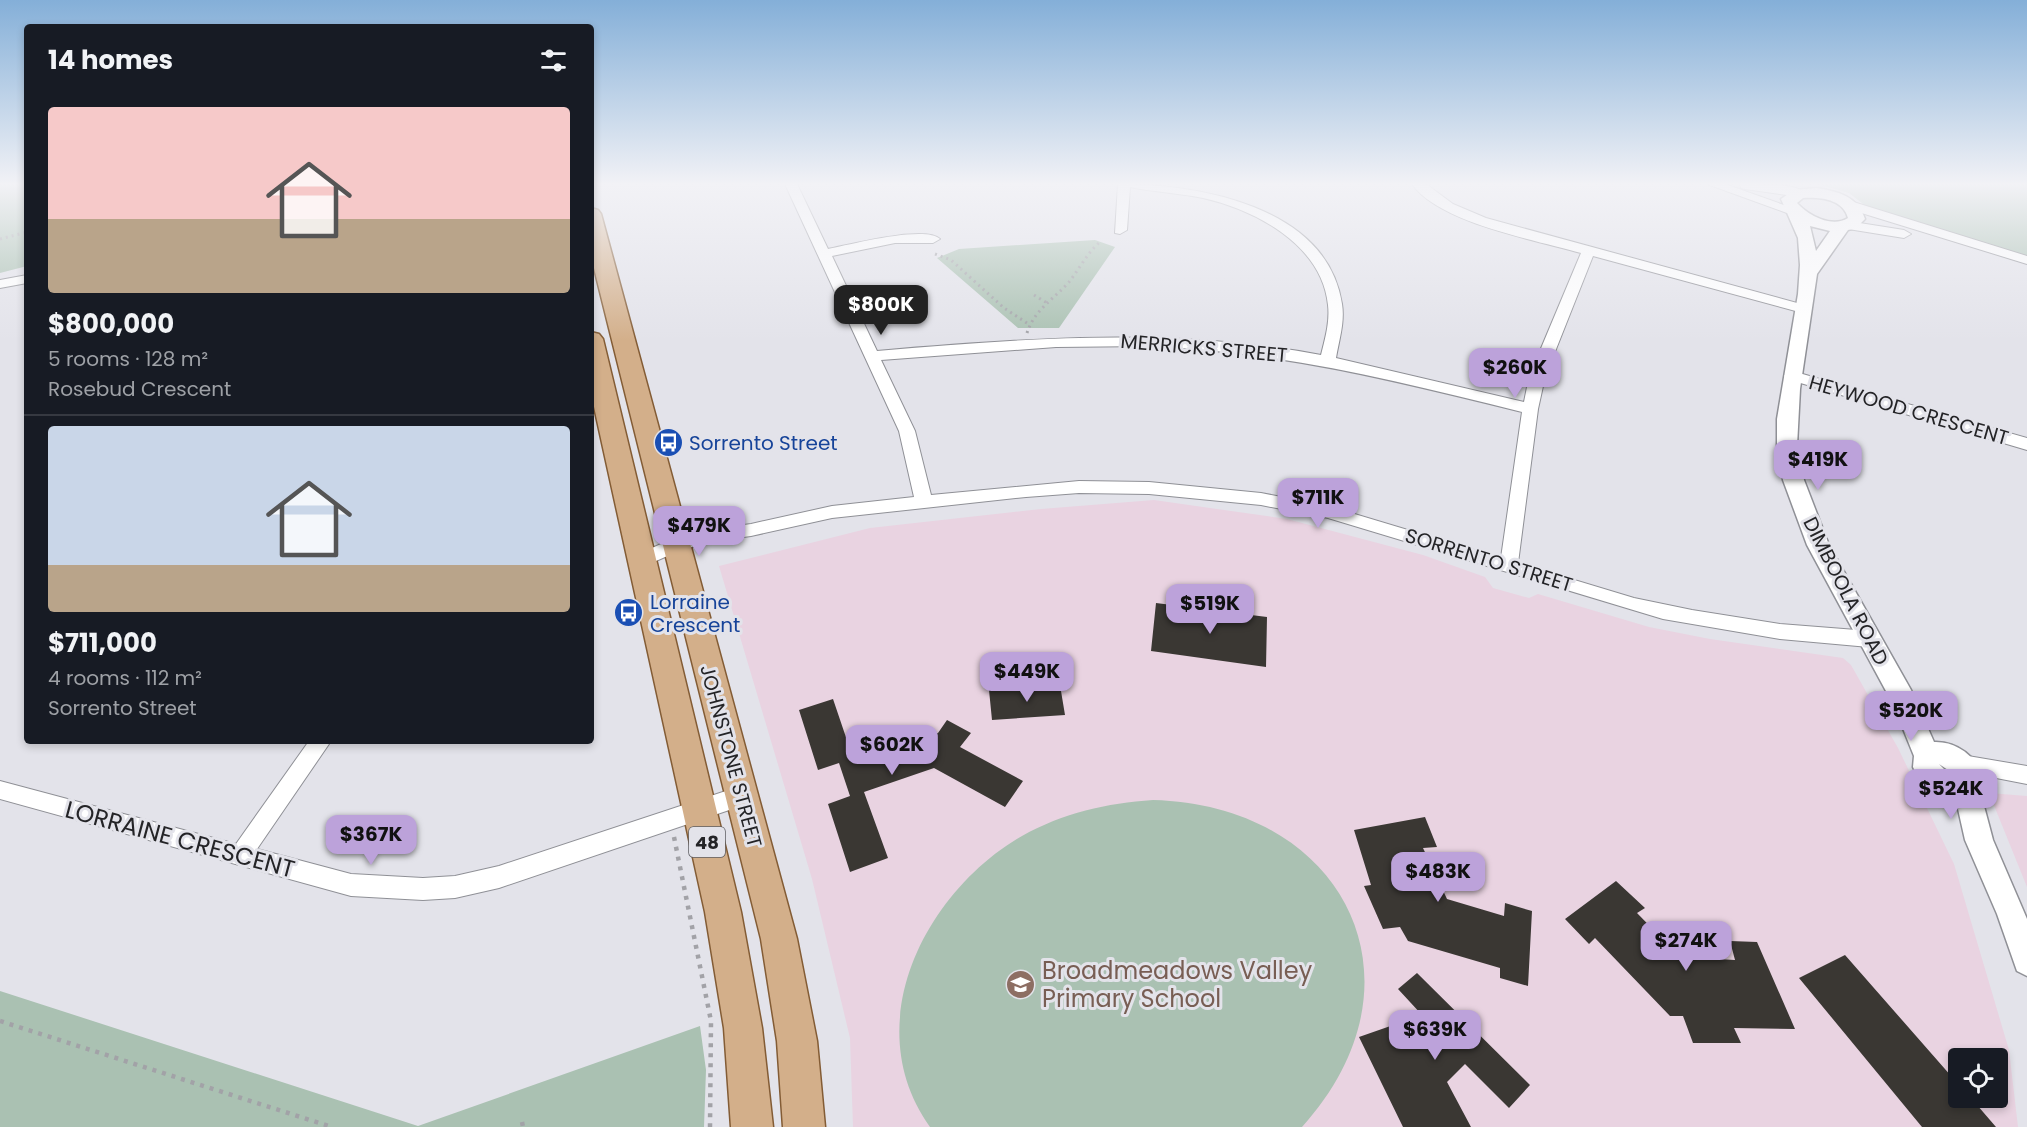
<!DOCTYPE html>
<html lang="en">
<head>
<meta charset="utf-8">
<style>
	body { margin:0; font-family:Poppins,sans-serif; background:#20242c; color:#f1f3f6; height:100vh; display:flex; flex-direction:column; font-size:22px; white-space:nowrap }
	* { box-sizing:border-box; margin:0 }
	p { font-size:20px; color:#9ea1a6 }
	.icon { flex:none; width:33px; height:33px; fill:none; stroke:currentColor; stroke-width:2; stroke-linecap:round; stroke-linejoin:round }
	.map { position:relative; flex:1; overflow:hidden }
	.drawer { position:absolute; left:24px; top:24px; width:570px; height:720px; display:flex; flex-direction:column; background:#171b24; border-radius:6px; box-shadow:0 3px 9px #0003 }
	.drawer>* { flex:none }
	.tools { position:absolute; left:1948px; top:1048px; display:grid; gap:12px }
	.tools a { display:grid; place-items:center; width:60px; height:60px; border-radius:6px; background:#171b24; box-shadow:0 3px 9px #0003; font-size:30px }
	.price { position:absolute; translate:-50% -51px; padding:0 14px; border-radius:12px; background:#bca2da; color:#111; font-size:20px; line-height:39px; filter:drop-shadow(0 2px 3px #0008) }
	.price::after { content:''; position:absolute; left:50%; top:36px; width:18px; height:14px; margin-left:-9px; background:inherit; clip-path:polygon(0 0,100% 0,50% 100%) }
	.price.on { background:#222; color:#fff }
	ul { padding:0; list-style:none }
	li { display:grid; align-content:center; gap:12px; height:318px; padding:0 24px }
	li+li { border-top:2px solid #363941 }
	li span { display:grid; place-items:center; height:186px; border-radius:6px; color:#555 }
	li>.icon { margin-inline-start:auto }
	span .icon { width:108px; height:108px; fill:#fffc; stroke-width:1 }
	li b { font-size:26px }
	h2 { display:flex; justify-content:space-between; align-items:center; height:72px; padding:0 24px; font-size:26px }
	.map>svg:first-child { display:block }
	.education { fill:#e9d3e1; fill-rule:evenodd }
	.green { fill:#aac1b2 }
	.building { fill:#3a3733 }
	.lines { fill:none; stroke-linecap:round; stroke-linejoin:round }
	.minor-casing { stroke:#8f9096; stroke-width:2 }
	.tertiary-casing { stroke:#8f9096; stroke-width:3 }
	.primary-casing { stroke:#835c35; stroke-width:3 }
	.path-far1 { stroke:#a2a2a7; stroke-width:3; stroke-dasharray:2 4; stroke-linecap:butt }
	.path { stroke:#a2a2a7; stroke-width:4.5; stroke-dasharray:4 6; stroke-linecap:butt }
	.minor { fill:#fff; fill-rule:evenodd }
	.tertiary { fill:#fff; fill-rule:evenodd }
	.primary { fill:#d3af8a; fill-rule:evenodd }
	.labels { text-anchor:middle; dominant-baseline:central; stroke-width:6; stroke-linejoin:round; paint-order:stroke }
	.shield { fill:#e3e3ea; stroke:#5d5d62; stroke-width:1.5 }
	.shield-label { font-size:18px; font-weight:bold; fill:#242427 }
	.street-label { font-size:20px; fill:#242427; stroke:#e3e3ea }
	.transit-label { font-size:20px; fill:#164399; stroke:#e3e3ea; text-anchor:start }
	.near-street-label { font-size:24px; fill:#242427; stroke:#e3e3ea }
	.near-education-label { font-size:24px; fill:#785e54; stroke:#e3e3ea; text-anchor:start }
</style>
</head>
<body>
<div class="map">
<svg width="2027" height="1127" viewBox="0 0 2027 1127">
	<rect width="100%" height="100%" fill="#e3e3ea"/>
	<path class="education" d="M1154 500 1287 519 1423 555 1485 577 1493 588 1529 598 1538 594 1649 627 1710 639 1843 658 1851 665 1898 748 1954 864 2009 1050 2018 1127H853L850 1038 812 879 719 566 870 528 1041 509ZM1959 1059H1998V1098H1959Z
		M1989 793 2027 796V887Z"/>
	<path class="green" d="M0 184H27V266L0 273Z
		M1817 184H2027V257L1867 207 1849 193Z
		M1095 240 1115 247 1059 328H1018L937 258 959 249Z
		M1153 800C1344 805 1434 981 1302 1127H930C857 1025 925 892 1022 836 1063 813 1107 803 1153 800Z
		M0 991 418 1126 700 1026 706 1070 704 1127H0Z"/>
	<path class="building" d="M1156 603 1267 617 1266 667 1151 651Z
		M1060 685 1065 715 992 720 989 690Z
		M833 699 854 761 938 733 947 720 971 733 960 747 1023 781 1005 807 934 768 864 792 888 858 850 872 828 804 850 796 839 763 818 770 799 710Z
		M1425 817 1437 847 1423 848 1447 899 1504 916 1505 903 1532 911 1528 986 1500 978V968L1408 941 1400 927 1383 929 1364 886 1371 885 1354 830Z
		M1616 881 1645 908 1637 913 1680 957 1735 960 1730 941 1757 942 1795 1029 1734 1028 1741 1043H1693L1683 1016H1670L1595 938 1589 944 1565 919Z
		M1845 955 1959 1085V1098H1971L1996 1127H1922L1799 978Z
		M1417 973 1530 1085 1509 1108 1465 1064 1447 1082 1471 1127H1403L1359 1037 1422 1015 1398 989Z"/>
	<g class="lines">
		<defs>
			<path id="minor" d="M785 184H797L828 249C849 245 925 225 940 239L933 243H895L832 256 877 351C1025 338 1174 327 1321 355 1325 339 1330 322 1328 305 1322 245 1256 210 1203 198 1179 193 1154 192 1130 187L1127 230 1120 234 1115 233 1118 184C1198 184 1327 206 1342 304 1345 322 1339 340 1336 358L1524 402 1529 377 1581 253C1536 240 1439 223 1412 184H1426L1453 204 1486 218 1808 306 1810 309 1803 313 1593 256 1545 377 1538 409 1518 563 1634 598 1692 610 1780 624 1869 631 1876 634 1879 639 1876 644 1869 647 1780 639 1663 619 1328 518 1261 505 1149 494 1079 493 1026 497 832 518 751 536 714 541 681 550 640 568 634 566 631 561 634 556 670 540 714 529 751 524 832 506 914 497 899 431ZM1148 346C1281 352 1393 380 1522 412L1501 558 1328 506 1261 493 1149 482 1079 481 931 495 915 431 881 360 1056 347Z
				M1707 184H1725L1798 210 1797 213H1787Z
				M1740 184C1755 184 1795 183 1806 193L1800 197 1745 189 1741 188Z
				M1847 200 2027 256V264L1842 207 1841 204Z
				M1847 221 1904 230 1911 234 1904 238 1842 228 1840 225Z
				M27 275V283L0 288V280Z
				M1792 371 2027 438V450L1787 379 1784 376 1787 373Z
				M309 741H331L257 849 351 874 423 878 455 876 499 866 741 786 749 789 752 796 749 803 741 806 499 888 455 898 423 900 351 896 0 799V781L236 844Z
				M1962 755 2027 766V784L1955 770 1952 764 1955 758Z"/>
			<path id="tertiary" d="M1816 188C1837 191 1858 196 1865 219L1856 228 1848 230 1817 274 1800 389 1797 446 1804 480 1829 545 1911 690 1934 742C1958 741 1977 758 1985 779L1980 791 1993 840 2027 919V976L2017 971 1997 914 1965 840 1956 800 1931 792 1920 782 1913 767 1914 756 1893 704 1807 545 1783 480 1777 446V419L1798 294 1800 265 1798 238 1781 199 1794 190ZM1803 198C1820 197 1843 199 1848 218 1832 228 1809 216 1797 203ZM1810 226 1830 231 1816 251ZM1939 764 1957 776 1950 775Z"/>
			<path id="primary" d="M591 208 598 210 601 214 797 939 817 1041 825 1127H783L777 1041 761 939 591 256Z
				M591 332 599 334 603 339 741 912 762 1028 773 1127H731L724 1028 705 912 591 393Z"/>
		</defs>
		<use href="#minor" class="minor-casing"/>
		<use href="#tertiary" class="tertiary-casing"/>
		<use href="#primary" class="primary-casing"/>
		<path class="path-far1" d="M0 239 27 232
			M935 254 951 260 1004 308 1030 325
			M1034 295 1047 303
			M1027 333C1034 310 1054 299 1069 282 1080 268 1087 253 1101 241"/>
		<path class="path" d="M674 837 711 1021 710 1127
			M0 1021 332 1127
			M522 1122 523 1127"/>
		<use href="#minor" class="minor"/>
		<use href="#tertiary" class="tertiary"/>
		<use href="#primary" class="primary"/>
	</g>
	<linearGradient id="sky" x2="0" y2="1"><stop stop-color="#84afd8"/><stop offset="0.54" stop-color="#f2f2f6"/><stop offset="1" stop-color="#f2f2f6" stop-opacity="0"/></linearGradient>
	<rect width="2027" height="341" fill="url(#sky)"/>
	<defs>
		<symbol id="bus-disc" viewBox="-11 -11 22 22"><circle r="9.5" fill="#1a4fb4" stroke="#e3e3ea"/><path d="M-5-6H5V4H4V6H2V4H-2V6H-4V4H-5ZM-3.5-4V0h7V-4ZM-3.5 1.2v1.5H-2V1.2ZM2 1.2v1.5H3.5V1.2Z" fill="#fff"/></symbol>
		<symbol id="school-disc" viewBox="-11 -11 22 22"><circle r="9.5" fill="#8d6e63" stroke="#e3e3ea"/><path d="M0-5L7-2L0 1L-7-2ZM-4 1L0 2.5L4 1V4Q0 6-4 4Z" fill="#fff"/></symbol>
	</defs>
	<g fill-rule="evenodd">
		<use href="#bus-disc" x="652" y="426" width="33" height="33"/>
		<use href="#bus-disc" x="612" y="596" width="33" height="33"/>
		<use href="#school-disc" x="1004" y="968" width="33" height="33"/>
	</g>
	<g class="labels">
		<rect class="shield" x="689" y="827" width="36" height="30" rx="4.5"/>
		<g class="shield-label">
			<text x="707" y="842">48</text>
		</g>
		<g class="street-label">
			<text transform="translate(1204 348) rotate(5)">MERRICKS STREET</text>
			<text transform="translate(1909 410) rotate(16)">HEYWOOD CRESCENT</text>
			<text transform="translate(1489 560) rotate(17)">SORRENTO STREET</text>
			<text transform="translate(1846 591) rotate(63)">DIMBOOLA ROAD</text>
			<text transform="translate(731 756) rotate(75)">JOHNSTONE STREET</text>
		</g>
		<g class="transit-label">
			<text x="689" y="443">Sorrento Street</text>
			<text x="650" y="602">Lorraine<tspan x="650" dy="23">Crescent</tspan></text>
		</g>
		<g class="near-street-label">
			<text transform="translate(180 839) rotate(15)">LORRAINE CRESCENT</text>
		</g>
		<g class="near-education-label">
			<text x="1042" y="970">Broadmeadows Valley<tspan x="1042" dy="28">Primary School</tspan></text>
		</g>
	</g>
</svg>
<div class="tools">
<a><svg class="icon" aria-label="locate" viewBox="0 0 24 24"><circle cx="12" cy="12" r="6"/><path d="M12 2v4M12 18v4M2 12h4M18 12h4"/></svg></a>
</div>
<b class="price on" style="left:881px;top:336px">$800K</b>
<b class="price" style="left:1515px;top:399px">$260K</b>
<b class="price" style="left:1818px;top:491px">$419K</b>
<b class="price" style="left:1318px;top:529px">$711K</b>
<b class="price" style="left:699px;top:557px">$479K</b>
<b class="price" style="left:1210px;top:635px">$519K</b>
<b class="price" style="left:1027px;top:703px">$449K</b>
<b class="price" style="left:1911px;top:742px">$520K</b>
<b class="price" style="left:892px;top:776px">$602K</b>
<b class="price" style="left:1951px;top:820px">$524K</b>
<b class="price" style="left:371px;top:866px">$367K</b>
<b class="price" style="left:1438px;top:903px">$483K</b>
<b class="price" style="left:1686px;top:972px">$274K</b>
<b class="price" style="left:1435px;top:1061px">$639K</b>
<section class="drawer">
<h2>14 homes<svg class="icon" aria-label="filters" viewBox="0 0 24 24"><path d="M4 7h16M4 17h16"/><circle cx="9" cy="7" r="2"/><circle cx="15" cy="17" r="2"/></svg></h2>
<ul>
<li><span style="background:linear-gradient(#f6c9c9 60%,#b9a48a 0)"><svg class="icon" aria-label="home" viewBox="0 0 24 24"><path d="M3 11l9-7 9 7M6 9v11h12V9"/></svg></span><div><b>$800,000</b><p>5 rooms · 128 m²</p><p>Rosebud Crescent</p></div></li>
<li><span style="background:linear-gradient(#c9d6e8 75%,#b9a48a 0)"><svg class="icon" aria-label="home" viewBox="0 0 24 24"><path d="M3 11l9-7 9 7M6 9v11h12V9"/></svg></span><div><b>$711,000</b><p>4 rooms · 112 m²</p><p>Sorrento Street</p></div></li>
</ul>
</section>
</div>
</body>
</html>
